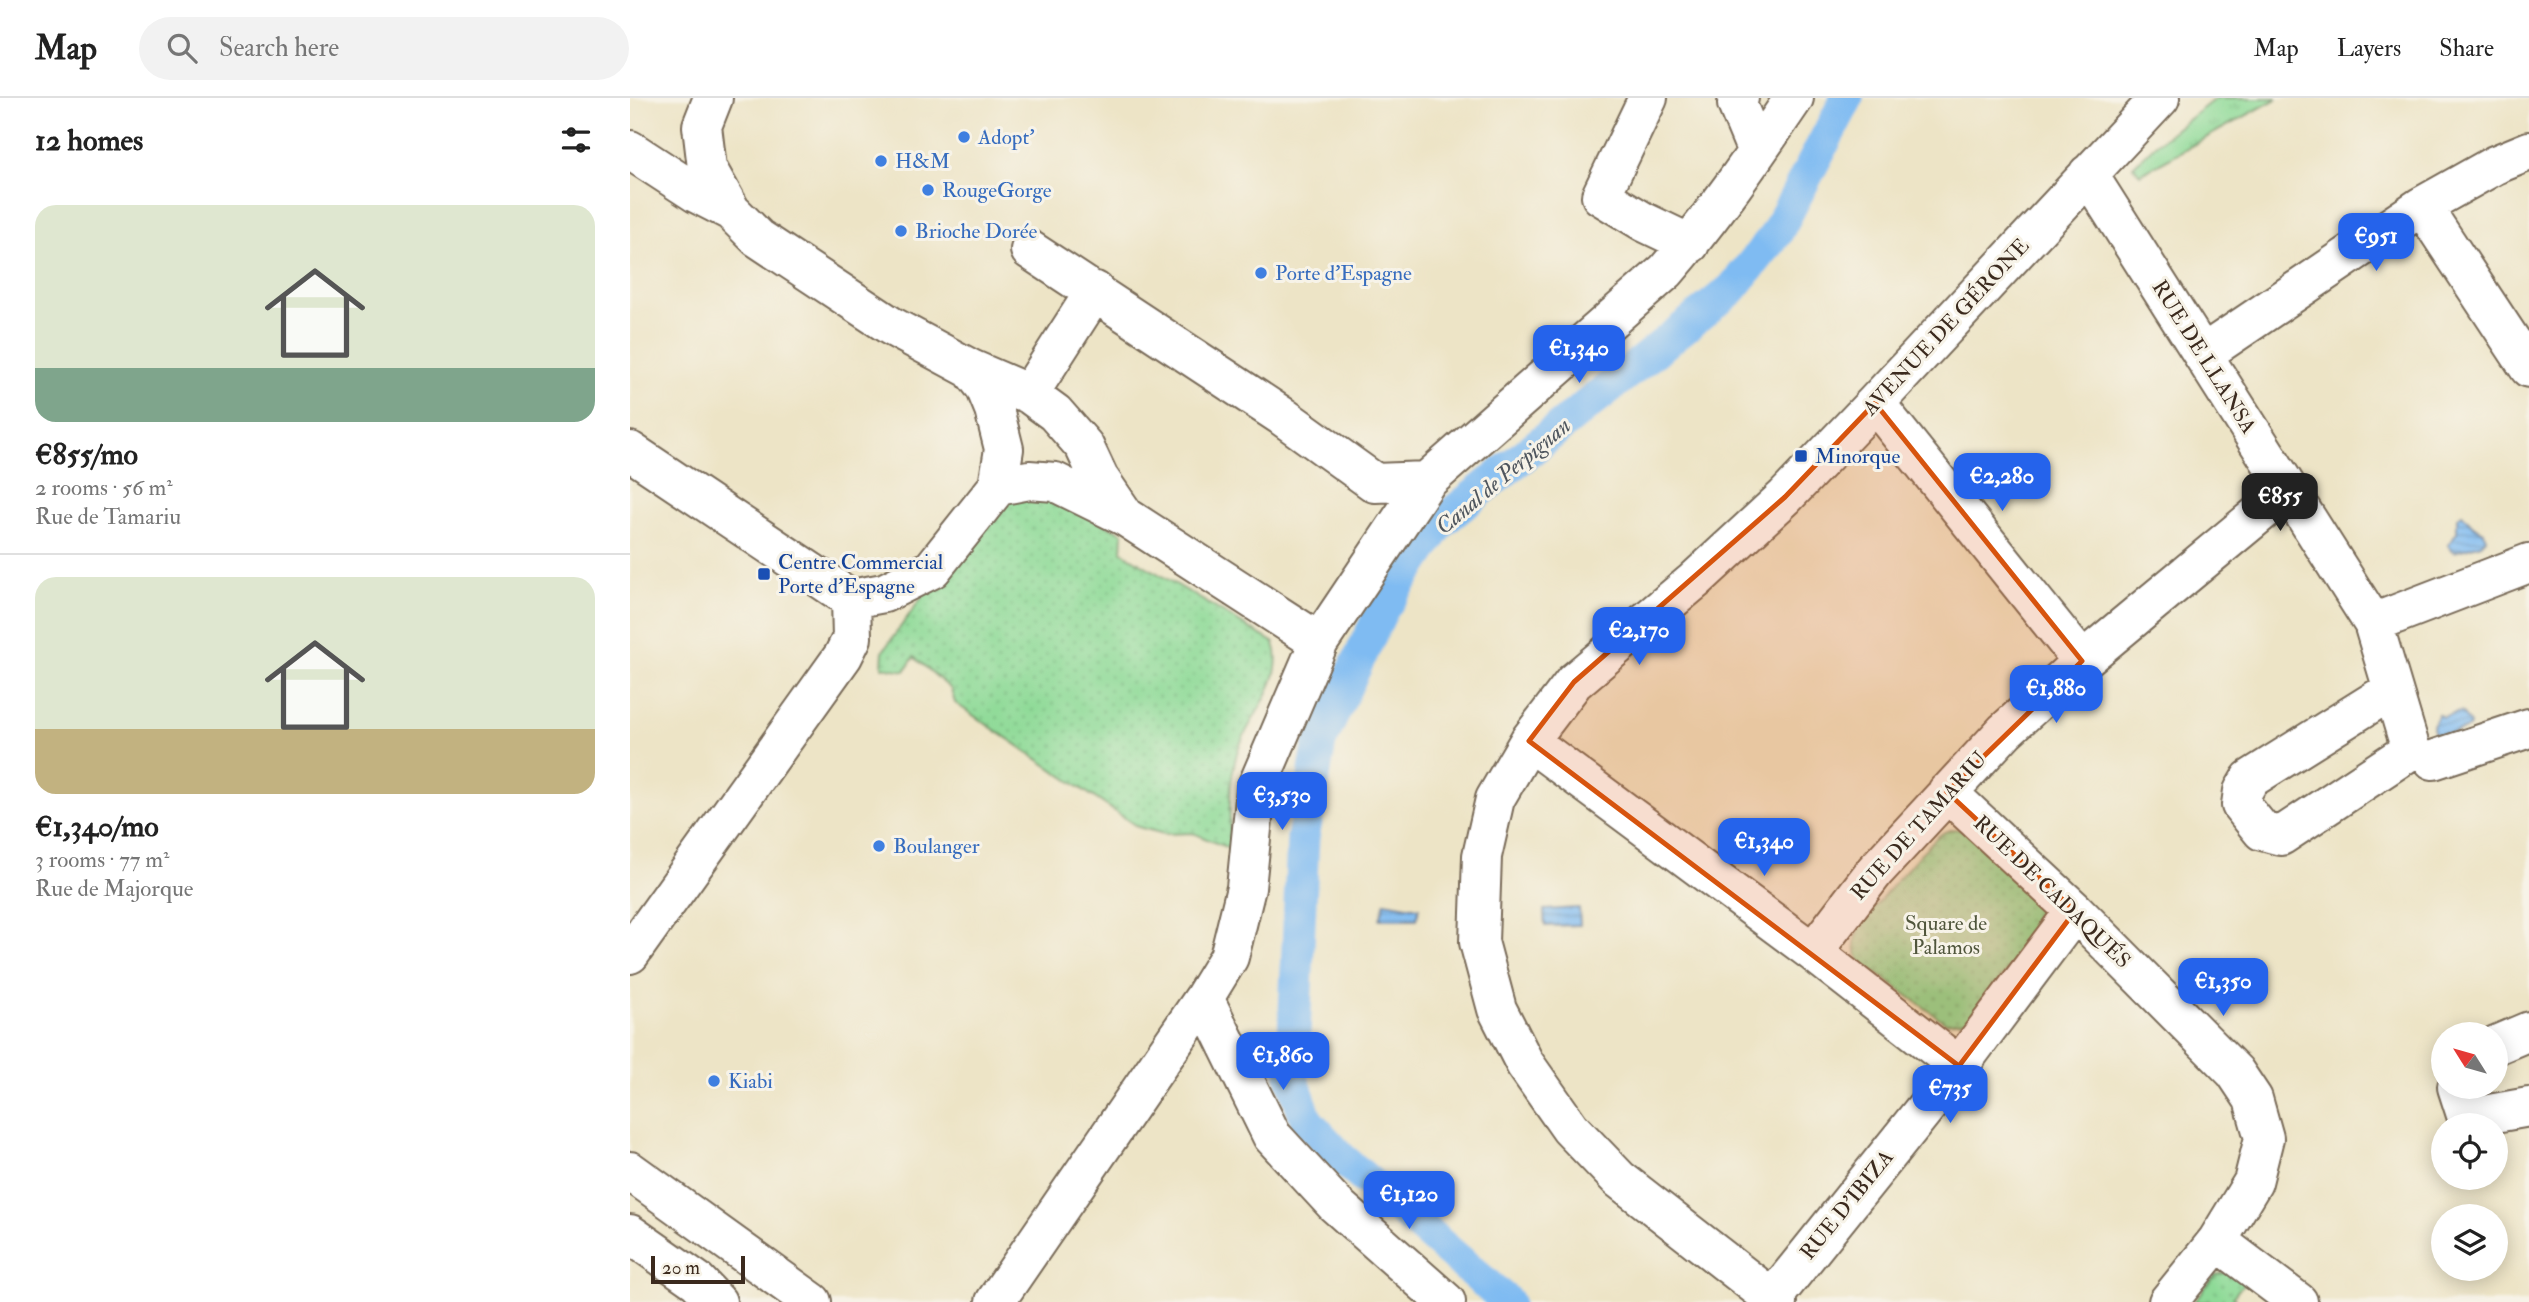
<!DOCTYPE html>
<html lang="en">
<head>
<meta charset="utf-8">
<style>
	body { margin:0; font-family:"IM FELL Double Pica",serif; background:#f2f2f2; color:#222; height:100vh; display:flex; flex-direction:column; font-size:26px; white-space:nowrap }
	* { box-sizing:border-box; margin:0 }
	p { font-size:23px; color:#767676 }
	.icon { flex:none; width:38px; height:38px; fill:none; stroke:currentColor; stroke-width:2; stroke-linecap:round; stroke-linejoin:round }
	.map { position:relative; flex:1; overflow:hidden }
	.drawer { display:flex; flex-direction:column; background:#fff; width:630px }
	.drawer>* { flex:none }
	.needle { width:46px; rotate:307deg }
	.controls { position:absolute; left:1801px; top:924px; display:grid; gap:14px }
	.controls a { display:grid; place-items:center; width:77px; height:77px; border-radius:50%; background:#fff; box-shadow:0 4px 18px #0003; font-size:35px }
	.scale { position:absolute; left:21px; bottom:18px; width:94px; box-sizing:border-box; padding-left:7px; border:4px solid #3b2a1e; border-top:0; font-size:19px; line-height:24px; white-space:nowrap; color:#3b2a1e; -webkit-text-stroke:5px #f7f3e8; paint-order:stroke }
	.price { position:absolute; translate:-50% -60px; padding:0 16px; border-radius:14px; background:#2563eb; color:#fff; font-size:23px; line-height:46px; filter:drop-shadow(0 2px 4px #0008) }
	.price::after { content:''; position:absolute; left:50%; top:42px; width:21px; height:16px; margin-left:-10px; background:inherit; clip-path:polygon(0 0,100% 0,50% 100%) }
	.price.active { background:#222; color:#fff }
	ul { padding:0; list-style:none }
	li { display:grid; align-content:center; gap:14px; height:371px; padding:0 35px }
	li+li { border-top:2px solid #e0e0e0 }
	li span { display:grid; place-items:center; height:217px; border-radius:21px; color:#555 }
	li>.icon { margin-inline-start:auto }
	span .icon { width:126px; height:126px; fill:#fffc; stroke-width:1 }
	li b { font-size:30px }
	h2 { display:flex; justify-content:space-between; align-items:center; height:84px; padding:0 35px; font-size:30px }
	header { display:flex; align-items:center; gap:42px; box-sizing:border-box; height:98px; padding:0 35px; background:#fff; border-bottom:2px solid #e0e0e0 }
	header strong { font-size:33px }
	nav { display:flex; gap:38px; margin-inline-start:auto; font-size:24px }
	.search { width:490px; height:63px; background:#f2f2f2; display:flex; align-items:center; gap:18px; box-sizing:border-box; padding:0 24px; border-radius:38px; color:#767676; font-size:26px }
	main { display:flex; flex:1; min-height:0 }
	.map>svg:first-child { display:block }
	.grass { fill:url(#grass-tufts); stroke:#64825a; stroke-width:2 }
	.park { fill:url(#park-dots); stroke:#64825a; stroke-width:2 }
	.water { fill:url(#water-rules); stroke:#5d7288; stroke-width:2 }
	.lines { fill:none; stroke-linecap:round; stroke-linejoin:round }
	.canal { stroke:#7fbbf2; stroke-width:33 }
	.minor-casing { stroke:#796b59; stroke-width:42 }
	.minor { stroke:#fff; stroke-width:38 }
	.marked { fill:#d7540e; fill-opacity:0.2; stroke:#d7540e; stroke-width:5; stroke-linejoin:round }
	.shop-dot { fill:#3f7fe0; stroke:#f7f3e8; stroke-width:2.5 }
	.transit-dot { fill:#1a4fb4; stroke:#f7f3e8; stroke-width:2.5 }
	.labels { text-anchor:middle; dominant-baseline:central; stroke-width:6; stroke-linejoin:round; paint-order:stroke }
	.shop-label { font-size:21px; fill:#366cbe; stroke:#f7f3e8; text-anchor:start }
	.street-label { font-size:21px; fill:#3b2a1e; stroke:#f7f3e8 }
	.transit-label { font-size:21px; fill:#164399; stroke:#f7f3e8; text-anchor:start }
	.park-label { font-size:21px; fill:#50563c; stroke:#f7f3e8 }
	.water-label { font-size:23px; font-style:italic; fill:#4f565e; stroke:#f7f3e8 }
</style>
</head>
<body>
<header>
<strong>Map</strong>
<div class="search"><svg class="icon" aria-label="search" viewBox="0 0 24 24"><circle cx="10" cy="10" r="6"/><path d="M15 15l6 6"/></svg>Search here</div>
<nav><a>Map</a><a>Layers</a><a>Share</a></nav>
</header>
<main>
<section class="drawer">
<h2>12 homes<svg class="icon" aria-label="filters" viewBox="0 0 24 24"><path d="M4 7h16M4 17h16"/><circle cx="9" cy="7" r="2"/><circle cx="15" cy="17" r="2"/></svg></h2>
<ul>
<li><span style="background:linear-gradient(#dfe7d0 75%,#7fa58c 0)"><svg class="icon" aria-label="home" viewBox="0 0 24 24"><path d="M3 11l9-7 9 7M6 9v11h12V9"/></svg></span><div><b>€855/mo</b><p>2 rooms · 56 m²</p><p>Rue de Tamariu</p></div></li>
<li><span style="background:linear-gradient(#dfe7d0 70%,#c2b280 0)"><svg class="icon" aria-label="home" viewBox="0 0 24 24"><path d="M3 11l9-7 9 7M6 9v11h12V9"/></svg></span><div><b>€1,340/mo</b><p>3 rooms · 77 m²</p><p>Rue de Majorque</p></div></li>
</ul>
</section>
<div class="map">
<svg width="1899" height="1204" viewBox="0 0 1899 1204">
	<defs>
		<pattern id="grass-tufts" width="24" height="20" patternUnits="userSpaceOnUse" patternTransform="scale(1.75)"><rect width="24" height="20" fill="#8eda97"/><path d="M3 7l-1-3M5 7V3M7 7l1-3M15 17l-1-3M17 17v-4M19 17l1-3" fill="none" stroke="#7bbb82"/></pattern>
		<pattern id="park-dots" width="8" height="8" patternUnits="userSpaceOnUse" patternTransform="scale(1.75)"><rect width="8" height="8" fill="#8eda97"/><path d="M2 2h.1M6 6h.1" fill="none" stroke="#7bbb82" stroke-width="1.8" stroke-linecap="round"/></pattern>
		<pattern id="water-rules" width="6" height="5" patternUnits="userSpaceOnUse" patternTransform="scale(1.75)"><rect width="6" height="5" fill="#7fbbf2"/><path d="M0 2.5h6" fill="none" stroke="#6998c3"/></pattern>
	</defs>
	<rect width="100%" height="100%" fill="#f7f3e8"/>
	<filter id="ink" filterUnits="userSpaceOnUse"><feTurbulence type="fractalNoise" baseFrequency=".0143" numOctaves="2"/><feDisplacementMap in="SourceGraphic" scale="14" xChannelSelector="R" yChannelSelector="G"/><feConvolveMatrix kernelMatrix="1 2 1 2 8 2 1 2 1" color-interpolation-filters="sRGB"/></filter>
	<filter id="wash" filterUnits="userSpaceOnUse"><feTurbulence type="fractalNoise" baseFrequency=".00686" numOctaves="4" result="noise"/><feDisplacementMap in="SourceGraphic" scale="28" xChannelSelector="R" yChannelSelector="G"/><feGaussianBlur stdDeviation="1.57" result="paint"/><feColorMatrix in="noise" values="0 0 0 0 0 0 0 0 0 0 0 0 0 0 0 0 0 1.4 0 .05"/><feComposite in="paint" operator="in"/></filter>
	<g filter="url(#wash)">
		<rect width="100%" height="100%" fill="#ede4c6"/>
		<path class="grass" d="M1586 0H1648L1510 76 1503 68 1525 47Z"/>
		<path class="park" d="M407 392 493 435 492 454 644 545C658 585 615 621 606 659 598 689 600 721 600 751L563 735 534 736 508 729 325 605 321 591 284 559 275 573 252 569 253 553 355 412Z
			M1325 731H1332L1408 799C1413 814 1411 824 1405 838L1337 923 1316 925 1231 864C1225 854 1222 844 1228 833 1234 819 1297 746 1310 737 1314 734 1319 732 1325 731Z
			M1603 1173 1617 1181 1603 1199 1608 1204H1564L1585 1177Z"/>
		<path class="water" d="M1832 416 1843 428 1854 434 1856 441 1851 446 1824 454 1818 447 1827 434V420Z
			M1831 614 1840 626 1839 630 1811 639 1804 635 1803 627 1808 616 1812 619Z
			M755 804 789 810 787 821H750Z
			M949 810 950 827 915 828 914 812Z"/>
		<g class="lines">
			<path class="canal" d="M877 1204 710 1059 677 1023 662 980 673 740 690 644 752 512 811 424 1102 191 1146 136 1217 0"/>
		</g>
	</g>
	<g filter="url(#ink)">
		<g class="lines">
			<defs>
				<path id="minor" d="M1018 0 971 98 1014 124 1060 146
					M1109 0 1107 6 1127 54
					M0 52 66 95 101 113
					M1458 76 1743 525 1781 652 1651 738 1632 733 1611 707 1613 693 1620 681 1762 592
					M1792 108 1899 270
					M400 152 652 318 745 385 797 383
					M1573 256 1792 108 1865 67 1899 53
					M341 271 399 296 425 315 454 348 469 380 495 418
					M399 296 465 193
					M1245 305 1452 563
					M0 353 221 501 254 495 302 471 368 388 374 351 364 311 355 289 341 271 261 228 128 140 101 113 77 70 72 28 83 0
					M368 388 399 382 425 384 496 419 689 544
					M1743 525 1899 465
					M899 643 1183 854 1329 968
					M1803 662 1899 630
					M1317 694 1445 813 1605 974 1623 1001 1634 1040 1623 1084 1587 1143 1538 1204
					M1183 854 1245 773 1375 633 1452 563 1658 392
					M0 856 213 558 222 540 221 501
					M574 900 642 1038 705 1106 816 1204
					M1866 947 1899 933
					M1827 989 1837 1020 1899 1009
					M0 1073 182 1204
					M0 1136 67 1183 87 1204
					M1587 1143 1668 1204
					M1142 1201 1329 968 1445 813
					M365 1204 574 900 599 859 616 790 626 691 689 544 797 383 1036 173C1083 119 1124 59 1164 0
					M1147 1204 989 1081 940 1030 895 966 867 911 849 844 852 758 865 701 899 643 944 584 1064 483 1155 399 1245 305 1530 0"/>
			</defs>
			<use href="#minor" class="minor-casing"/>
			<use href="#minor" class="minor"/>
		</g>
	</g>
	<path class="marked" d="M1245 305 1452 563 1317 694 1445 813 1329 968 899 643 944 584 1155 399Z"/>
	<g class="shop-dot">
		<circle cx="334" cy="39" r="7"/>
		<circle cx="251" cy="63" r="7"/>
		<circle cx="298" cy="92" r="7"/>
		<circle cx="271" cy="133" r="7"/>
		<circle cx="631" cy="175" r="7"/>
		<circle cx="249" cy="748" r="7"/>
		<circle cx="84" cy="983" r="7"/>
	</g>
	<g class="transit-dot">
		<rect x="1164" y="351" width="14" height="14" rx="3.5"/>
		<rect x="127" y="469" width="14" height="14" rx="3.5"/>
	</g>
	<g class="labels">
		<g class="shop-label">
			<text x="348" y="39">Adopt'</text>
			<text x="265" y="63">H&amp;M</text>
			<text x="312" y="92">RougeGorge</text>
			<text x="285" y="133">Brioche Dorée</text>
			<text x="645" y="175">Porte d'Espagne</text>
			<text x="263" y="748">Boulanger</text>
			<text x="98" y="983">Kiabi</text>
		</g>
		<g class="street-label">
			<text transform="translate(1316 229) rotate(-47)">AVENUE DE GÉRONE</text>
			<text transform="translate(1574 259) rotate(58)">RUE DE LLANSA</text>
			<text transform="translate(1289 728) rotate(-48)">RUE DE TAMARIU</text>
			<text transform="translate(1422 794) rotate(44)">RUE DE CADAQUÉS</text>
			<text transform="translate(1217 1107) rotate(-51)">RUE D'IBIZA</text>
		</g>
		<g class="transit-label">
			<text x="1185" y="358">Minorque</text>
			<text x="148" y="464">Centre Commercial<tspan x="148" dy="24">Porte d'Espagne</tspan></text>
		</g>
		<g class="park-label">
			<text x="1316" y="825">Square de<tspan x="1316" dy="24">Palamos</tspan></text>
		</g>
		<g class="water-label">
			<text transform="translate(873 378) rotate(-40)">Canal de Perpignan</text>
		</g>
	</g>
</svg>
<div class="controls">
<a><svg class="needle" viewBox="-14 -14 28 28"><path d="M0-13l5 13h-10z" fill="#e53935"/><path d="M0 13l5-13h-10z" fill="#767676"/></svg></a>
<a><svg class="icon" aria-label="locate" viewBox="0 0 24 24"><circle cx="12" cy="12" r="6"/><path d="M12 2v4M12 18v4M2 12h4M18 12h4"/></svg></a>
<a><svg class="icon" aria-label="layers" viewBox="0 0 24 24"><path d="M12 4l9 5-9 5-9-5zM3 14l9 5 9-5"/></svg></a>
</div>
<div class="scale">20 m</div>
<b class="price" style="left:1746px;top:175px">€951</b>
<b class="price" style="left:949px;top:287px">€1,340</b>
<b class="price" style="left:1372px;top:415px">€2,280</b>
<b class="price active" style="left:1650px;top:435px">€855</b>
<b class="price" style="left:1009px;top:569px">€2,170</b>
<b class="price" style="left:1426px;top:627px">€1,880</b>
<b class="price" style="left:652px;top:734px">€3,530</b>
<b class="price" style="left:1134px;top:780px">€1,340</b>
<b class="price" style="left:1593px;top:920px">€1,350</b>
<b class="price" style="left:653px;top:994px">€1,860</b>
<b class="price" style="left:1320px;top:1027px">€735</b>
<b class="price" style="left:779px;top:1133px">€1,120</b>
</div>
</main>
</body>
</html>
